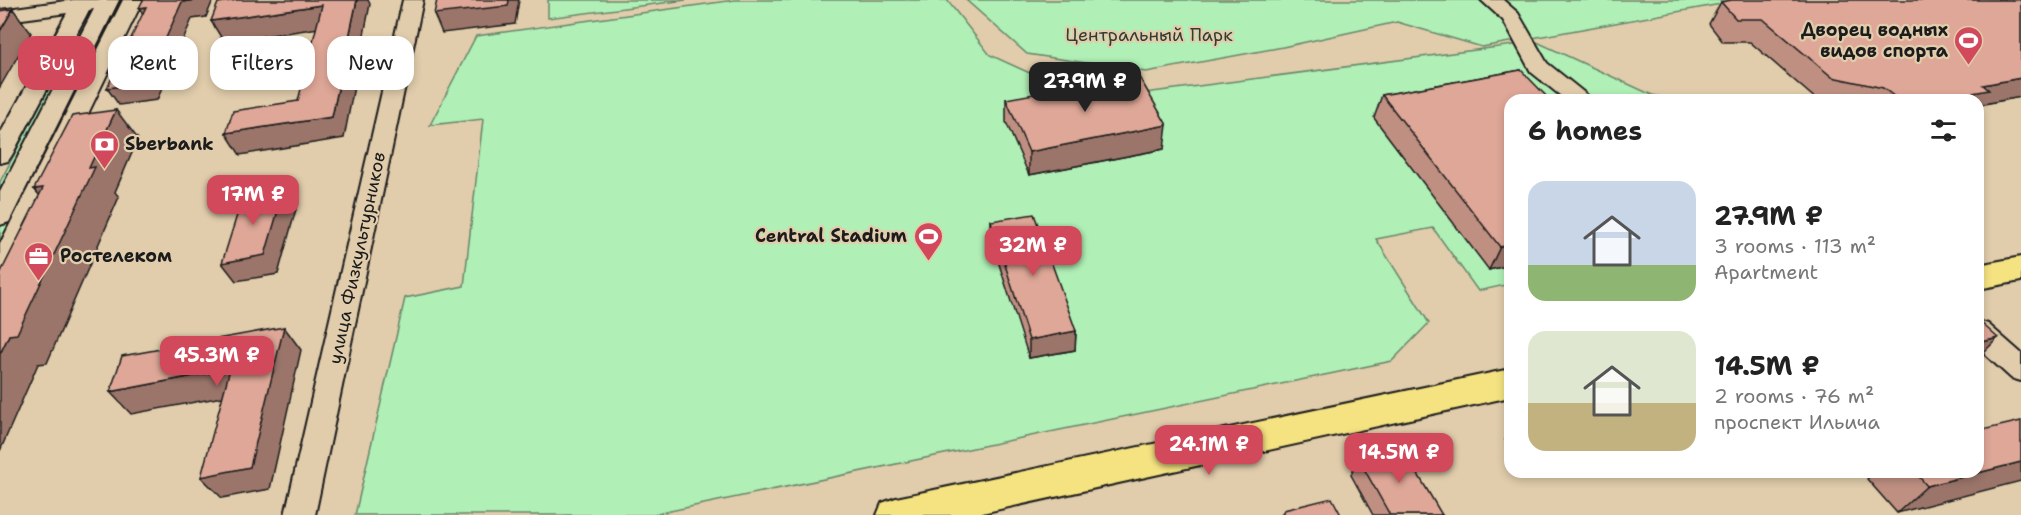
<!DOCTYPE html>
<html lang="en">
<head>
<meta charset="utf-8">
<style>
	body { margin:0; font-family:"Shantell Sans",sans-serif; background:#f6f6f6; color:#222; height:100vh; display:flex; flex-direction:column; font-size:22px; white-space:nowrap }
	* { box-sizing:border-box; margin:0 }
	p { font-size:20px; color:#767676 }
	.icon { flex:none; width:33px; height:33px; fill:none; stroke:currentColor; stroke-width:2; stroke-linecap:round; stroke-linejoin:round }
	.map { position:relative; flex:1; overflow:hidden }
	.sheet { position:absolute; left:1504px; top:94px; width:480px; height:384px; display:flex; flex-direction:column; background:#fff; border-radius:18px; box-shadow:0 3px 9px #0003 }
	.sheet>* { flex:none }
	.hud { position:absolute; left:18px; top:36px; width:570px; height:54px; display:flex; gap:12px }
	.price { position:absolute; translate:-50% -51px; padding:0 14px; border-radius:12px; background:#d1495b; color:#fff; font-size:20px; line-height:39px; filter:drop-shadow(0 2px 3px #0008) }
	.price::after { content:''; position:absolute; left:50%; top:36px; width:18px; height:14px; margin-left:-9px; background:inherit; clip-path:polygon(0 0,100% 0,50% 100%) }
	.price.selected { background:#222; color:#fff }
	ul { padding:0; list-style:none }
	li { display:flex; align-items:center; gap:18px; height:150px; padding:0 24px }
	li span { display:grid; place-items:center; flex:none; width:168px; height:120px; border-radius:18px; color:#555 }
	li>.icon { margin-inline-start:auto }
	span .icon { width:72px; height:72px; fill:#fffc; stroke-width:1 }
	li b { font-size:26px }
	h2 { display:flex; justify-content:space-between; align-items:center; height:72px; padding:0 24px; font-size:26px }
	.tag { padding:0 21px; border-radius:18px; background:#fff; box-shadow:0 3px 9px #0003; font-size:21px; line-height:54px }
	.tag.selected { background:#d1495b; color:#fff }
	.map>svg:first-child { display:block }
	.green { fill:#b0efb6; stroke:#668669; stroke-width:1.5 }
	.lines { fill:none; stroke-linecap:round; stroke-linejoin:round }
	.minor-casing { stroke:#1c1c1c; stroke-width:4 }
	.major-casing { stroke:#1c1c1c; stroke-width:4 }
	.minor { fill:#e1cdac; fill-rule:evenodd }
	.major { fill:#f5e382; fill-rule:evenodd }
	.wall { fill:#bf9082; stroke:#1c1c1c; stroke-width:1.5 }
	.shaded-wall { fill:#9b756a; stroke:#1c1c1c; stroke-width:1.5 }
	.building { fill:#dea797; stroke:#1c1c1c; stroke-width:1.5 }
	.labels { text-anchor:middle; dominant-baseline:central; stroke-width:4.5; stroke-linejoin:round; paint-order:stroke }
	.poi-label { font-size:18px; font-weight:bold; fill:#1c1c1c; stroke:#e1cdac; text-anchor:end }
	.park-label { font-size:18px; fill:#323c33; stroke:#e1cdac }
	.street-label { font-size:18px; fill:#1c1c1c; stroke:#e1cdac }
</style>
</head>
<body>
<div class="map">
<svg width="2021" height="515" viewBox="0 0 2021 515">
	<rect width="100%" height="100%" fill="#e1cdac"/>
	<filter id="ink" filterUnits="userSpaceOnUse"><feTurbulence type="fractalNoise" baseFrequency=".0167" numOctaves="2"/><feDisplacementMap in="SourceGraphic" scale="12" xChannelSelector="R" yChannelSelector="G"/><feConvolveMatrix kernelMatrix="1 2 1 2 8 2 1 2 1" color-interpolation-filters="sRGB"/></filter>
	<g filter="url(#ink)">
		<path class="green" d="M548 0H686L548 18Z
			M735 0H947L990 55 1043 79 1137 94 1537 42 1652 95 1677 100H1510V284L1478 291 1433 228 1376 239 1429 323 1392 361 651 515H355L405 298 464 286 483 119 430 125 476 36Z
			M966 0H1743L1482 47 1397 22 1283 47 1146 72 1027 54Z
			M105 44 0 251V182L70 48Z"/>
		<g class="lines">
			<defs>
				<path id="minor" d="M73 0H119L12 216 9 222 0 225V192L94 9 89 10 12 155 8 161 0 163V134L67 13 0 22V10Z
					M123 0H143L13 269 9 276 0 279V244Z
					M403 0H423L315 515H285Z
					M1481 0H1503L1518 13 1547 63 1587 95 1590 100H1566L1531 72 1503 20Z
					M1978 321 1988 324 2021 353V381L2011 378 1978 348Z"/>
				<path id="major" d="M2021 257V281L1978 289V265Z
					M1510 369V397L973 515H877L882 503 896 498Z"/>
			</defs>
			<use href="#minor" class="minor-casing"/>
			<use href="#major" class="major-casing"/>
			<use href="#minor" class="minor"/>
			<use href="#major" class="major"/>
		</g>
		<path class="wall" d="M2021 0V97L1978 105V100H1817L1750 42H1723L1709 24 1721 2Z
			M1521 70 1510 265 1489 270 1374 118 1382 95Z
			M1006 99 1164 149 1029 175 1006 122Z
			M991 221 1076 331 1075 350 1029 358 991 239Z
			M1510 431V448L1505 440Z
			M1358 458 1442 515H1373L1351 475Z
			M1874 472H1978L1897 513 1867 479Z"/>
		<path class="shaded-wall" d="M196 0H213L206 17 192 19 157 100 119 105 107 88 182 2Z
			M357 0H368L370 4 344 138 240 155 226 133 332 117Z
			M509 0H519L515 24 442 33 434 14Z
			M322 5 333 26 224 42 211 21Z
			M146 7 150 24 139 8Z
			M13 9 31 33 0 87V31Z
			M2021 78V97L1978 105V100H1935L1983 85Z
			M116 110 138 139 115 192 119 197 47 363 38 364 0 451V354Z
			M1167 125 1164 149 1029 175V152Z
			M43 188 60 219 34 189Z
			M284 190 296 209 278 274 236 281 222 263Z
			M1510 245V265L1489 270 1500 247Z
			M284 327 301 350 270 489 222 498 201 477Z
			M1076 331 1075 350 1029 358V340Z
			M1998 338 1978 358V343Z
			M230 369 249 392 131 414 110 392Z
			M2021 462V481L1897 513 1927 486Z"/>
		<path class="building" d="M143 0H196L182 2 146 83 107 88 146 7 139 8Z
			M237 0H357L332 117 226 133 233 111 298 101 322 5 211 21 218 3Z
			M437 0H509L508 6 434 14Z
			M1732 0H2021V78L1983 85 1989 90 1935 100H1899L1883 88 1832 77 1763 19H1736L1721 2Z
			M13 9 0 31V11Z
			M1521 70 1550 100H1510V245L1500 247 1382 95Z
			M1138 75 1167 125 1029 152 1006 99Z
			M116 110 89 168 95 167 17 334 9 335 0 354V274L43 188 34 189 72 116Z
			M284 190 265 255 222 263 243 196Z
			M1034 214 1076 331 1029 340 991 221Z
			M1978 320 1998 338 1978 343Z
			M284 327 250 467 201 477 230 369 110 392 122 356Z
			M2021 421V462L1927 486 1915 472H1978V431Z
			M1402 447 1442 515H1390L1358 458Z
			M1332 498 1341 515H1281L1284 510Z"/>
	</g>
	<defs>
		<symbol id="stadium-pin" viewBox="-11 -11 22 30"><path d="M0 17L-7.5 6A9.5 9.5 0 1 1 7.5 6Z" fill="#d1495b" stroke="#e1cdac"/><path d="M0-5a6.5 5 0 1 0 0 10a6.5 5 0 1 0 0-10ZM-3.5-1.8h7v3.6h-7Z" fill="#fff"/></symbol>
		<symbol id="bank-pin" viewBox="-11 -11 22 30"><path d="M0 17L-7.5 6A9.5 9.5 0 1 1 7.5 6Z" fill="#d1495b" stroke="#e1cdac"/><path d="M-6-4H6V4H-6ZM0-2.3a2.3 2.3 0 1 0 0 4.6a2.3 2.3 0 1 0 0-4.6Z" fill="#fff"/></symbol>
		<symbol id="office-pin" viewBox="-11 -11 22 30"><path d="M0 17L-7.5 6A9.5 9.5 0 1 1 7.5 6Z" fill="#d1495b" stroke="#e1cdac"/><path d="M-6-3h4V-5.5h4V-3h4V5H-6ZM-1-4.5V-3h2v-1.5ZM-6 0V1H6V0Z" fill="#fff"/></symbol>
	</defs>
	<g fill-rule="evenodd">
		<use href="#stadium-pin" x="1952" y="24" width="33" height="45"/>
		<use href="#bank-pin" x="88" y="128" width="33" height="45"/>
		<use href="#stadium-pin" x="912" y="220" width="33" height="45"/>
		<use href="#office-pin" x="22" y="240" width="33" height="45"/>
	</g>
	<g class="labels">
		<g class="poi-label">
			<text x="1948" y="30">Дворец водных<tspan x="1948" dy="21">видов спорта</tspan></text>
			<text x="125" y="144" text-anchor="start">Sberbank</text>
			<text x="907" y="236">Central Stadium</text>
			<text x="60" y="256" text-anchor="start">Ростелеком</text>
		</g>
		<g class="park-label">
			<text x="1149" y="35">Центральный Парк</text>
		</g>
		<g class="street-label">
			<text transform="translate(357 258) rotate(-78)">улица Физкультурников</text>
		</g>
	</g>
</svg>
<b class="price selected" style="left:1085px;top:113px">27.9M ₽</b>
<b class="price" style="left:253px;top:226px">17M ₽</b>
<b class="price" style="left:1033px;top:277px">32M ₽</b>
<b class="price" style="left:217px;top:387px">45.3M ₽</b>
<b class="price" style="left:1209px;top:476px">24.1M ₽</b>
<b class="price" style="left:1399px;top:484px">14.5M ₽</b>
<div class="hud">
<a class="tag selected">Buy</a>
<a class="tag">Rent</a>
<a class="tag">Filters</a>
<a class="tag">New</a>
</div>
<section class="sheet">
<h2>6 homes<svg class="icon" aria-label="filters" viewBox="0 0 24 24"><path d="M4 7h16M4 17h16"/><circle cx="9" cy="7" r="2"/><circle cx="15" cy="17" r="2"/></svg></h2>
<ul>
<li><span style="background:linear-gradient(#c9d6e8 70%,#8fb573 0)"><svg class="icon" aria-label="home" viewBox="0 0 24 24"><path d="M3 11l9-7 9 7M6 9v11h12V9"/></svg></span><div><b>27.9M ₽</b><p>3 rooms · 113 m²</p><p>Apartment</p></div></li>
<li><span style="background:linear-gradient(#dfe7d0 60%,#c2b280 0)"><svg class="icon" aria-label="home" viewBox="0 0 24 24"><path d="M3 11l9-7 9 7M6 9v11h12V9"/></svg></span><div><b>14.5M ₽</b><p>2 rooms · 76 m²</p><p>проспект Ильича</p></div></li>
</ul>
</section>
</div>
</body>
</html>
